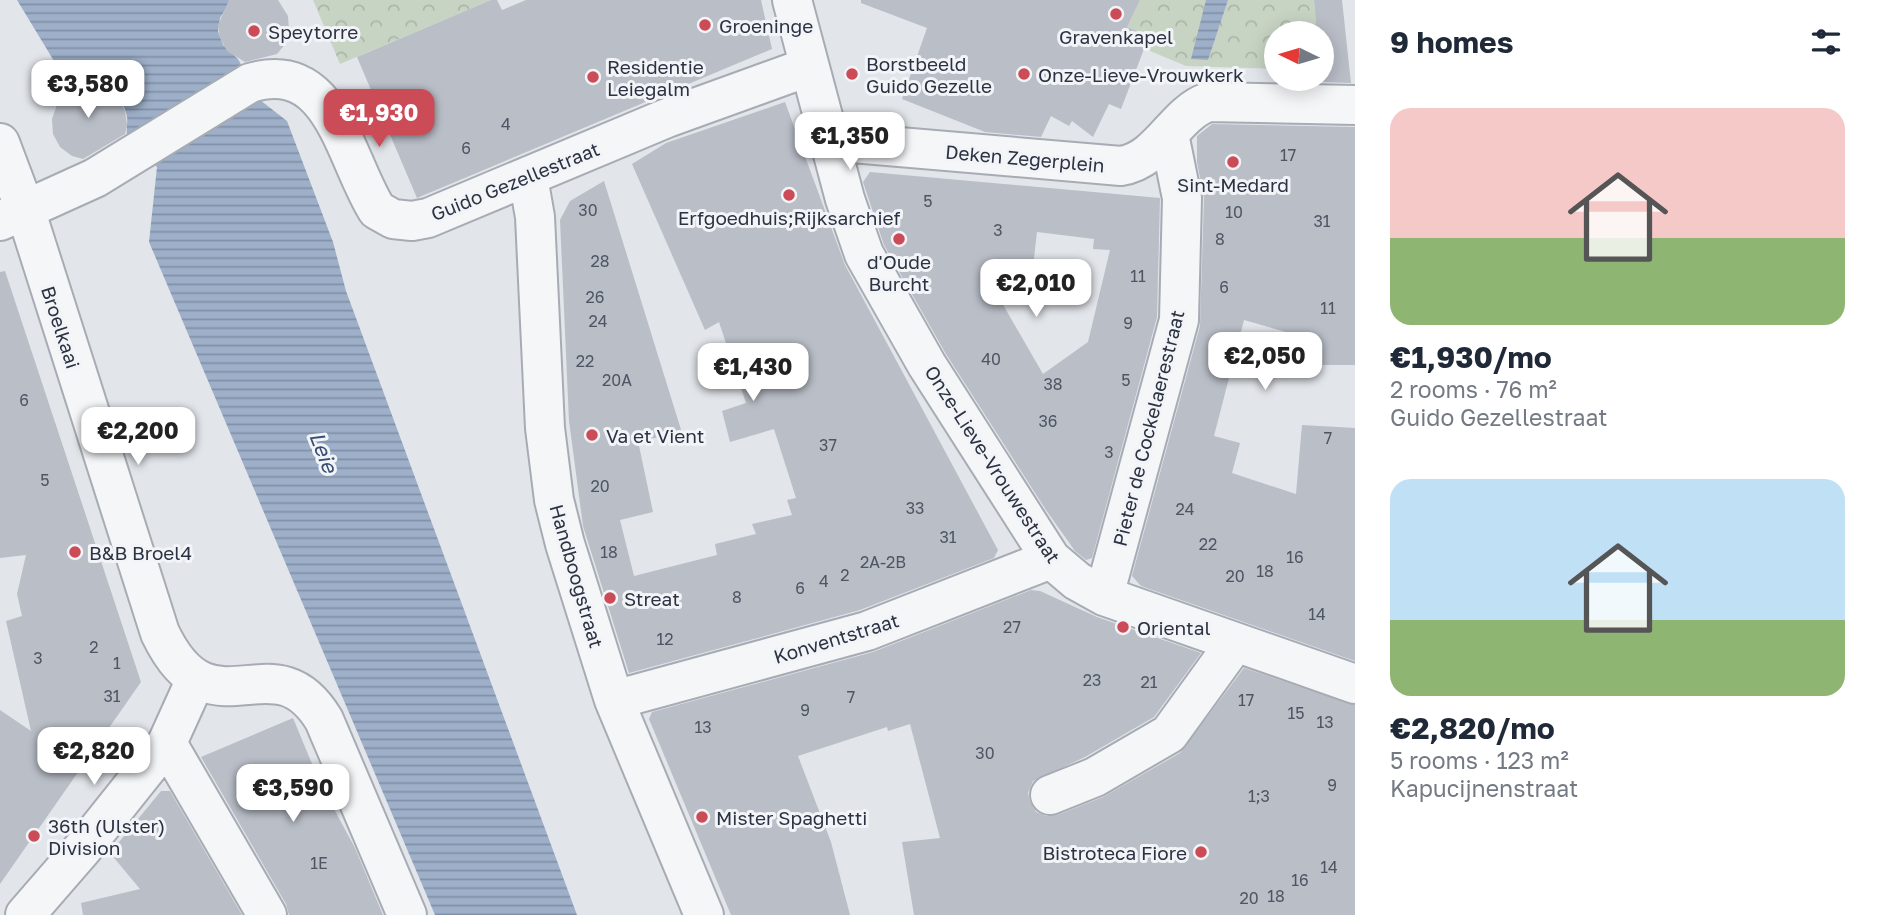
<!DOCTYPE html>
<html lang="en">
<head>
<meta charset="utf-8">
<style>
	body { margin:0; font-family:"Golos Text",sans-serif; background:#f6f6f7; color:#1f2937; height:100vh; display:flex; flex-direction:column; font-size:26px; white-space:nowrap }
	* { box-sizing:border-box; margin:0 }
	p { font-size:23px; color:#747a83 }
	.icon { flex:none; width:38px; height:38px; fill:none; stroke:currentColor; stroke-width:2; stroke-linecap:round; stroke-linejoin:round }
	.map { position:relative; flex:1; overflow:hidden }
	.panel { display:flex; flex-direction:column; background:#fff; width:525px }
	.panel>* { flex:none }
	.needle { width:46px; rotate:275deg }
	.tools { position:absolute; left:1264px; top:21px; display:grid; gap:14px }
	.tools a { display:grid; place-items:center; width:70px; height:70px; border-radius:50%; background:#fff; box-shadow:0 4px 18px #0003; font-size:35px }
	.price { position:absolute; translate:-50% -60px; padding:0 16px; border-radius:14px; background:#fff; color:#222; font-size:23px; line-height:46px; filter:drop-shadow(0 2px 4px #0008) }
	.price::after { content:''; position:absolute; left:50%; top:42px; width:21px; height:16px; margin-left:-10px; background:inherit; clip-path:polygon(0 0,100% 0,50% 100%) }
	.price.current { background:#cb4b57; color:#fff }
	ul { padding:0; list-style:none }
	li { display:grid; align-content:center; gap:14px; height:371px; padding:0 35px }
	li span { display:grid; place-items:center; height:217px; border-radius:21px; color:#555 }
	li>.icon { margin-inline-start:auto }
	span .icon { width:126px; height:126px; fill:#fffc; stroke-width:1 }
	li b { font-size:30px }
	h2 { display:flex; justify-content:space-between; align-items:center; height:84px; padding:0 35px; font-size:30px }
	main { display:flex; flex:1; min-height:0 }
	.map>svg:first-child { display:block }
	.park { fill:url(#park-crowns) }
	.water { fill:url(#water-rules) }
	.building { fill:#b9bec7; fill-rule:evenodd }
	.lines { fill:none; stroke-linecap:round; stroke-linejoin:round }
	.minor-casing { stroke:#a7acb4; stroke-width:42 }
	.minor { stroke:#f5f6f8; stroke-width:38 }
	.poi-dot { fill:#cb4b57; stroke:#f2f4f7; stroke-width:2.5 }
	.labels { text-anchor:middle; dominant-baseline:central; stroke-width:6; stroke-linejoin:round; paint-order:stroke }
	.number-label { font-size:16px; fill:#4e5563 }
	.poi-label { font-size:19px; fill:#2b3242; stroke:#f2f4f7; text-anchor:start }
	.street-label { font-size:19px; fill:#2b3242; stroke:#f2f4f7 }
	.water-label { font-size:21px; font-style:italic; fill:#364e75; stroke:#f2f4f7 }
</style>
</head>
<body>
<main>
<div class="map">
<svg width="1355" height="915" viewBox="0 0 1355 915">
	<defs>
		<pattern id="park-crowns" width="20" height="18" patternUnits="userSpaceOnUse" patternTransform="scale(1.75)"><rect width="20" height="18" fill="#c7d4c3"/><path d="M2 6a3 3 0 1 1 6 0M12 15a3 3 0 1 1 6 0" fill="none" stroke="#abb6a9"/></pattern>
		<pattern id="water-rules" width="6" height="5" patternUnits="userSpaceOnUse" patternTransform="scale(1.75)"><rect width="6" height="5" fill="#9eb0c9"/><path d="M0 2.5h6" fill="none" stroke="#8190a5"/></pattern>
	</defs>
	<rect width="100%" height="100%" fill="#e2e5ea"/>
	<path class="park" d="M313 0H491L340 64Z
		M1140 0H1314L1317 33H1276V69L1186 66 1143 48 1149 36 1127 27Z"/>
	<path class="water" d="M17 0H231L220 18 218 31 223 45 238 59 260 100 287 121 333 242 346 291 577 915H435L149 242 157 167 128 139C125 131 128 125 127 117 123 90 94 78 71 89Z
		M1206 0H1228L1208 60 1191 59Z"/>
	<path class="building" d="M229 0H278L288 16 289 30 286 43 277 54 245 62 227 51 220 38 218 25Z
		M491 0H497L502 10 526 0H761L772 49 417 198 357 57Z
		M861 0H1140L1127 27 1149 36 1121 109 1109 104 1093 137 1072 121 1069 126 1051 116 1041 137 985 132 902 99 927 28 861 3Z
		M1314 0H1342L1351 83 1323 82 1321 33H1317Z
		M85 85 106 88 118 98 125 111 127 125 125 134 83 159 72 156 60 147 53 134 52 119 59 99 71 89Z
		M785 102 845 265 998 550 994 558 860 610 629 673 583 526 569 421 560 220 570 201 604 181 682 433 638 441 653 512 620 520 634 576 717 555 715 544 756 534 752 524 792 515 787 500 796 498 774 429 730 442 722 411 746 403 719 322 705 330 632 164 666 143Z
		M1212 124 1355 127V365H1309L1310 339 1244 320 1214 436 1240 443 1232 473 1296 494 1302 425 1355 428V661L1141 586 1132 576 1200 326 1204 198 1197 162V136Z
		M870 172 1160 198 1157 317 1092 558 1086 560 1075 551 1046 510 946 354 884 245 863 182ZM1037 232 1094 239 1093 249 1110 250 1088 342 1043 374 1002 303 1009 264 1033 267Z
		M5 271 141 682 0 884V710L31 731 6 621 22 616 17 594 26 555 0 558V272Z
		M1031 590 1040 591 1097 617 1201 653 1154 717 1085 757 1033 781 1028 793 1030 802 1036 812 1046 816 1057 815 1103 797 1180 753 1244 668 1355 705V915H914L902 842 940 838 910 724 888 731 887 727 798 756 831 842 850 915H731L649 719 652 712 873 652Z
		M293 718 320 783 355 848 383 915H289L286 904 201 757Z
		M161 791H170L242 915H83L81 903 140 889 110 853Z"/>
	<g class="lines">
		<defs>
			<path id="minor" d="M792 0 845 199 864 254 927 365 1051 559 1077 581 1104 596 1355 684
				M829 141 1121 166C1160 160 1174 114 1208 102L1355 105
				M0 143 26 212 160 633C212 742 273 635 324 720L407 915
				M528 177 535 217 545 428 554 500 565 544 614 700 704 915
				M0 221 95 178 250 83C333 58 344 158 377 210L393 219 412 221 428 218 667 118 808 67
				M1104 596 1179 320 1182 198 1169 134
				M614 700 867 631 1051 559
				M167 743 267 915
				M1050 795 1095 777 1169 734 1227 654 1232 642
				M25 915 84 847 167 743 196 679"/>
		</defs>
		<use href="#minor" class="minor-casing"/>
		<use href="#minor" class="minor"/>
	</g>
	<g class="poi-dot">
		<circle cx="1116" cy="14" r="7"/>
		<circle cx="705" cy="25" r="7"/>
		<circle cx="254" cy="31" r="7"/>
		<circle cx="852" cy="74" r="7"/>
		<circle cx="1024" cy="74" r="7"/>
		<circle cx="593" cy="77" r="7"/>
		<circle cx="1233" cy="162" r="7"/>
		<circle cx="789" cy="195" r="7"/>
		<circle cx="899" cy="239" r="7"/>
		<circle cx="592" cy="435" r="7"/>
		<circle cx="75" cy="552" r="7"/>
		<circle cx="610" cy="598" r="7"/>
		<circle cx="1123" cy="627" r="7"/>
		<circle cx="702" cy="817" r="7"/>
		<circle cx="34" cy="836" r="7"/>
		<circle cx="1201" cy="852" r="7"/>
	</g>
	<g class="labels">
		<g class="number-label">
			<text x="506" y="124">4</text>
			<text x="466" y="148">6</text>
			<text x="1288" y="155">17</text>
			<text x="928" y="201">5</text>
			<text x="588" y="210">30</text>
			<text x="1234" y="212">10</text>
			<text x="1322" y="221">31</text>
			<text x="998" y="230">3</text>
			<text x="1220" y="239">8</text>
			<text x="600" y="261">28</text>
			<text x="1138" y="276">11</text>
			<text x="1224" y="287">6</text>
			<text x="595" y="297">26</text>
			<text x="1328" y="308">11</text>
			<text x="598" y="321">24</text>
			<text x="1128" y="323">9</text>
			<text x="991" y="359">40</text>
			<text x="585" y="361">22</text>
			<text x="617" y="380">20A</text>
			<text x="1126" y="380">5</text>
			<text x="1053" y="384">38</text>
			<text x="24" y="400">6</text>
			<text x="1048" y="421">36</text>
			<text x="1328" y="438">7</text>
			<text x="828" y="445">37</text>
			<text x="1109" y="452">3</text>
			<text x="45" y="480">5</text>
			<text x="600" y="486">20</text>
			<text x="915" y="508">33</text>
			<text x="1185" y="509">24</text>
			<text x="948" y="537">31</text>
			<text x="1208" y="544">22</text>
			<text x="609" y="552">18</text>
			<text x="1295" y="557">16</text>
			<text x="883" y="562">2A-2B</text>
			<text x="1265" y="571">18</text>
			<text x="845" y="575">2</text>
			<text x="1235" y="576">20</text>
			<text x="824" y="581">4</text>
			<text x="800" y="588">6</text>
			<text x="737" y="597">8</text>
			<text x="1317" y="614">14</text>
			<text x="1012" y="627">27</text>
			<text x="665" y="639">12</text>
			<text x="94" y="647">2</text>
			<text x="38" y="658">3</text>
			<text x="117" y="663">1</text>
			<text x="1092" y="680">23</text>
			<text x="1149" y="682">21</text>
			<text x="112" y="696">31</text>
			<text x="851" y="697">7</text>
			<text x="1246" y="700">17</text>
			<text x="805" y="710">9</text>
			<text x="1296" y="713">15</text>
			<text x="1325" y="722">13</text>
			<text x="703" y="727">13</text>
			<text x="985" y="753">30</text>
			<text x="1332" y="785">9</text>
			<text x="1259" y="796">1;3</text>
			<text x="319" y="863">1E</text>
			<text x="1329" y="867">14</text>
			<text x="1300" y="880">16</text>
			<text x="1276" y="896">18</text>
			<text x="1249" y="898">20</text>
		</g>
		<g class="poi-label">
			<text x="719" y="25">Groeninge</text>
			<text x="268" y="31">Speytorre</text>
			<text x="1116" y="36" text-anchor="middle">Gravenkapel</text>
			<text x="866" y="63">Borstbeeld<tspan x="866" dy="22">Guido Gezelle</tspan></text>
			<text x="607" y="66">Residentie<tspan x="607" dy="22">Leiegalm</tspan></text>
			<text x="1038" y="74">Onze-Lieve-Vrouwkerk</text>
			<text x="1233" y="184" text-anchor="middle">Sint-Medard</text>
			<text x="789" y="217" text-anchor="middle">Erfgoedhuis;Rijksarchief</text>
			<text x="899" y="261" text-anchor="middle">d'Oude<tspan x="899" dy="22">Burcht</tspan></text>
			<text x="606" y="435">Va et Vient</text>
			<text x="89" y="552">B&amp;B Broel4</text>
			<text x="624" y="598">Streat</text>
			<text x="1137" y="627">Oriental</text>
			<text x="716" y="817">Mister Spaghetti</text>
			<text x="48" y="825">36th (Ulster)<tspan x="48" dy="22">Division</tspan></text>
			<text x="1187" y="852" text-anchor="end">Bistroteca Fiore</text>
		</g>
		<g class="street-label">
			<text transform="translate(1025 158) rotate(5)">Deken Zegerplein</text>
			<text transform="translate(515 181) rotate(-22)">Guido Gezellestraat</text>
			<text transform="translate(61 327) rotate(72)">Broelkaai</text>
			<text transform="translate(1148 428) rotate(-76)">Pieter de Cockelaerestraat</text>
			<text transform="translate(993 464) rotate(57)">Onze-Lieve-Vrouwestraat</text>
			<text transform="translate(577 576) rotate(74)">Handboogstraat</text>
			<text transform="translate(836 638) rotate(-17)">Konventstraat</text>
		</g>
		<g class="water-label">
			<text transform="translate(324 452) rotate(69)">Leie</text>
		</g>
	</g>
</svg>
<div class="tools">
<a><svg class="needle" viewBox="-14 -14 28 28"><path d="M0-13l5 13h-10z" fill="#e53935"/><path d="M0 13l5-13h-10z" fill="#747a83"/></svg></a>
</div>
<b class="price" style="left:88px;top:120px">€3,580</b>
<b class="price current" style="left:379px;top:149px">€1,930</b>
<b class="price" style="left:850px;top:172px">€1,350</b>
<b class="price" style="left:1036px;top:319px">€2,010</b>
<b class="price" style="left:1265px;top:392px">€2,050</b>
<b class="price" style="left:753px;top:403px">€1,430</b>
<b class="price" style="left:138px;top:467px">€2,200</b>
<b class="price" style="left:94px;top:787px">€2,820</b>
<b class="price" style="left:293px;top:824px">€3,590</b>
</div>
<section class="panel">
<h2>9 homes<svg class="icon" aria-label="filters" viewBox="0 0 24 24"><path d="M4 7h16M4 17h16"/><circle cx="9" cy="7" r="2"/><circle cx="15" cy="17" r="2"/></svg></h2>
<ul>
<li><span style="background:linear-gradient(#f6c9c9 60%,#8fb573 0)"><svg class="icon" aria-label="home" viewBox="0 0 24 24"><path d="M3 11l9-7 9 7M6 9v11h12V9"/></svg></span><div><b>€1,930/mo</b><p>2 rooms · 76 m²</p><p>Guido Gezellestraat</p></div></li>
<li><span style="background:linear-gradient(#bfe0f5 65%,#8fb573 0)"><svg class="icon" aria-label="home" viewBox="0 0 24 24"><path d="M3 11l9-7 9 7M6 9v11h12V9"/></svg></span><div><b>€2,820/mo</b><p>5 rooms · 123 m²</p><p>Kapucijnenstraat</p></div></li>
</ul>
</section>
</main>
</body>
</html>
